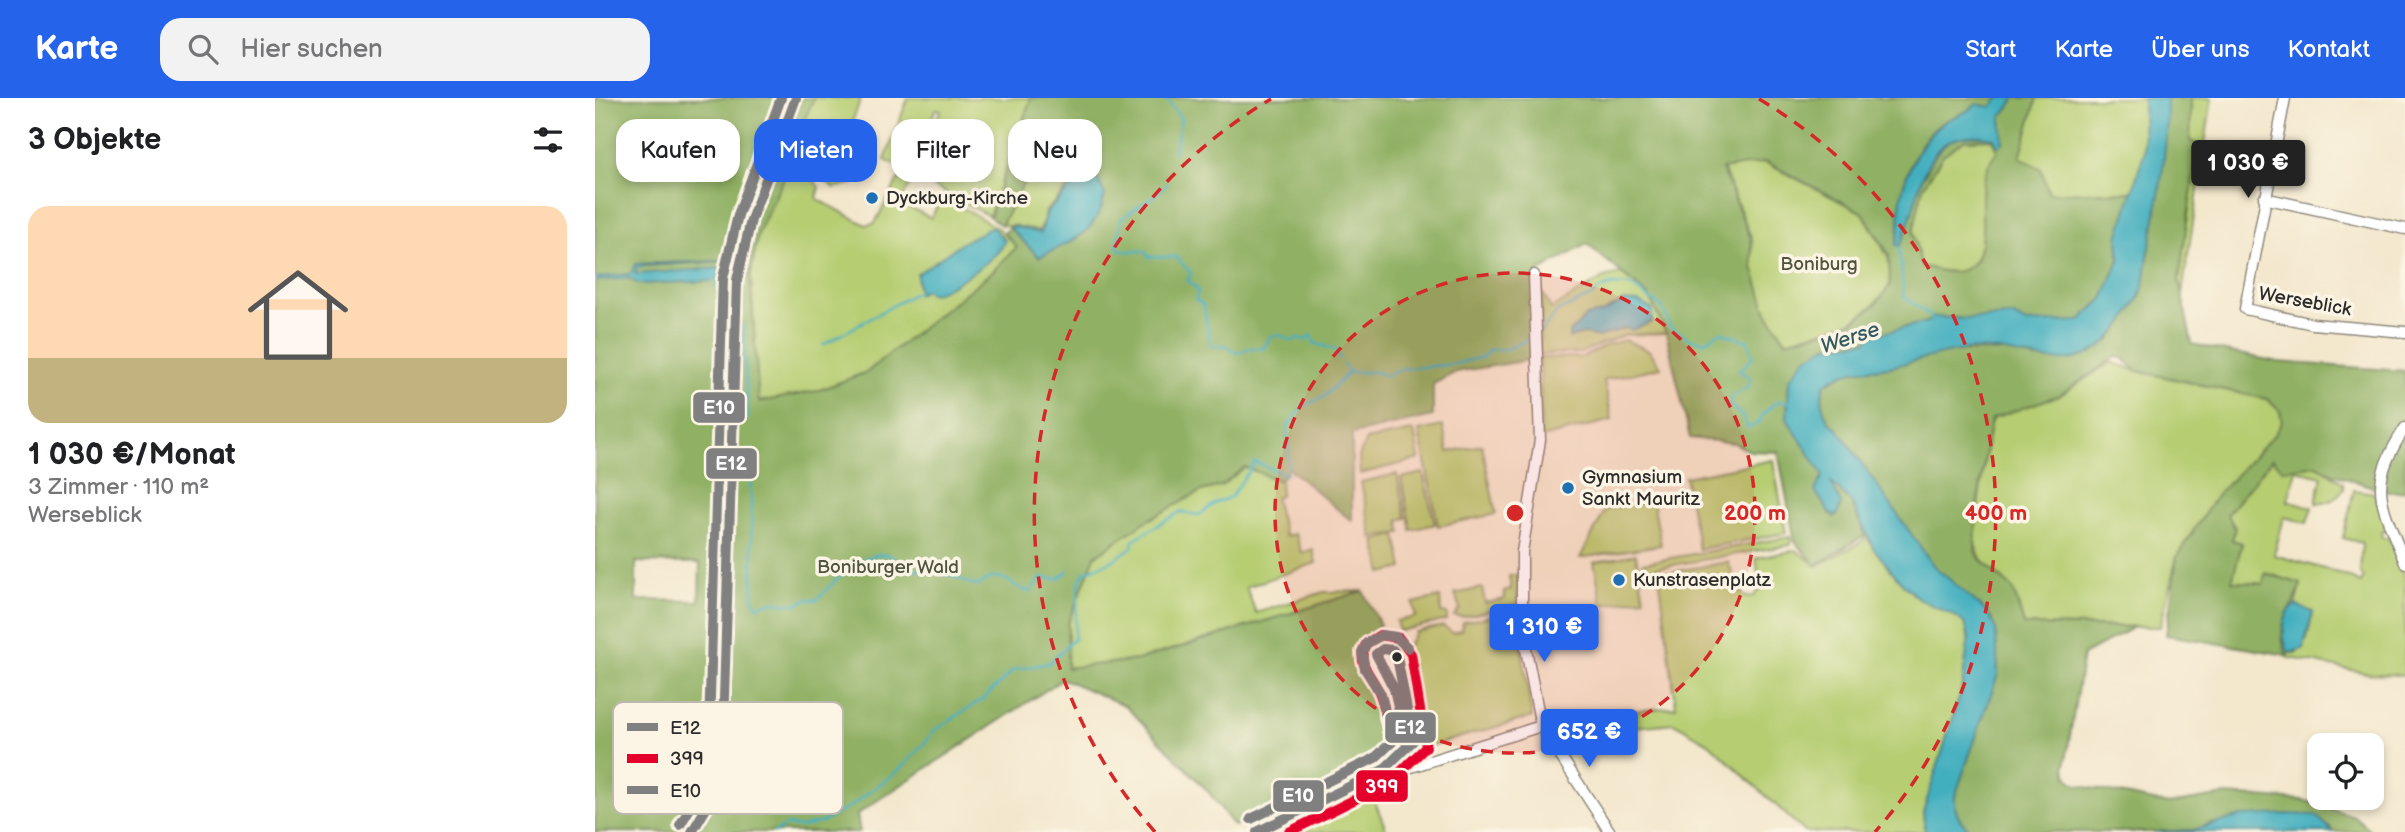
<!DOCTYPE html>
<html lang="de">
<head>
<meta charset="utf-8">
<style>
	body { margin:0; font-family:"Balsamiq Sans",sans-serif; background:#f2f2f2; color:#202124; height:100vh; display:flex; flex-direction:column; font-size:26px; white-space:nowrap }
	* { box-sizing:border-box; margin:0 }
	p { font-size:23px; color:#757577 }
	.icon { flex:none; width:38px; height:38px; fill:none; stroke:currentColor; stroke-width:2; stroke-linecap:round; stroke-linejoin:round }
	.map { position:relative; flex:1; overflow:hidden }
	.drawer { display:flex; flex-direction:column; background:#fff; width:595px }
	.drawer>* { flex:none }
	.top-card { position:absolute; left:21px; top:21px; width:665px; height:63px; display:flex; gap:14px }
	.controls { position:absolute; left:1712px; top:635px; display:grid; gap:14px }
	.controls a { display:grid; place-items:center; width:77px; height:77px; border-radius:14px; background:#fff; box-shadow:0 4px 10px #0003; font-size:35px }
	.price { position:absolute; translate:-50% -60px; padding:0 16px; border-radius:7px; background:#2563eb; color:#fff; font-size:23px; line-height:46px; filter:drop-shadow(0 2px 4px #0008) }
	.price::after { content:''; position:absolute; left:50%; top:42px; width:21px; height:16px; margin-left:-10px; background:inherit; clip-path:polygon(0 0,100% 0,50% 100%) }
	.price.current { background:#222; color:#fff }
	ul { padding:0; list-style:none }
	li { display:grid; align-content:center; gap:14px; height:371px; padding:0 28px }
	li+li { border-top:2px solid #e0e0e0 }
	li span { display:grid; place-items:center; height:217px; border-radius:21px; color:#555 }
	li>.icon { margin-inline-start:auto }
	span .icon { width:126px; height:126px; fill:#fffc; stroke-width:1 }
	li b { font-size:30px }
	h2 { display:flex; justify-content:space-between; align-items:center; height:84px; padding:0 28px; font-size:30px }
	.pill { padding:0 24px; border-radius:21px; background:#fff; box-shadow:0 4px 10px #0003; font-size:24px; line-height:63px }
	.pill.current { background:#2563eb; color:#fff }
	header { display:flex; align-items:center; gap:42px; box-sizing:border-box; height:98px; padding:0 35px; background:#2563eb; color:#fff }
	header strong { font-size:33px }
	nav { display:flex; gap:38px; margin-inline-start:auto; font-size:24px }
	.search { width:490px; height:63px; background:#f2f2f2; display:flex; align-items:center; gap:18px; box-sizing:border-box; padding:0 24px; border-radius:21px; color:#757577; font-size:26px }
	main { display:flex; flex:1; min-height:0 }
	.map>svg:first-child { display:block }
	.green { fill:#b6cd72; stroke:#707c4e; stroke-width:2; fill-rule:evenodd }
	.forest { fill:#90b064; stroke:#5e6e48; stroke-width:2; fill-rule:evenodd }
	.water { fill:#42afbf; stroke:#366d75; stroke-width:2 }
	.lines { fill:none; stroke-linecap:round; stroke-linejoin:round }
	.stream { stroke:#42afbf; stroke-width:2.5 }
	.minor-casing { stroke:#8f897c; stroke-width:13 }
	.tertiary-casing { stroke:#8f897c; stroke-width:16 }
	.minor { stroke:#fff; stroke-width:10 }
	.tertiary { stroke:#fff; stroke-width:12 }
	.bus-1-casing { stroke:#fcf5e5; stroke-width:16 }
	.bus-2-casing { stroke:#fcf5e5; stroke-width:16 }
	.bus-3-casing { stroke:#fcf5e5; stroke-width:16 }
	.bus-1 { stroke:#808080; stroke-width:10 }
	.bus-2 { stroke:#e4002b; stroke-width:10 }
	.bus-3 { stroke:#808080; stroke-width:10 }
	.ring { fill:none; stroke:#d62828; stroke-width:3.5; stroke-dasharray:12 9 }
	.poi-dot { fill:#1f6fb2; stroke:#fcf5e5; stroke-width:2.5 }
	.bus-dot { fill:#2b2b2b; stroke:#fcf5e5; stroke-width:2.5 }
	.labels { text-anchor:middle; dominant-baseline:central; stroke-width:7; stroke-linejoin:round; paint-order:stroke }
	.poi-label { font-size:19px; fill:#2b2b2b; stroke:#fcf5e5; text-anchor:start }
	.park-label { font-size:19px; fill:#4e543d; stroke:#fcf5e5 }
	.street-label { font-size:19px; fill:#2b2b2b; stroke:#fcf5e5 }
	.water-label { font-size:21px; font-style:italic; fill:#33595f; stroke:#fcf5e5 }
	.key { fill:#fcf5e5; stroke:#bdb8ad; stroke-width:2 }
	.key-label { font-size:19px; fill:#2b2b2b }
	.centre { fill:#d62828; stroke:#fcf5e5; stroke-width:3.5 }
	.ring-label { font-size:21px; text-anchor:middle; font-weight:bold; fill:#d62828; stroke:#fcf5e5; stroke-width:7; stroke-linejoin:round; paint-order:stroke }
	.line-badge { stroke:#fcf5e5; stroke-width:2.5 }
	.badge-label { font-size:19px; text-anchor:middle; font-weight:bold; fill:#fff }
</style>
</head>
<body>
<header>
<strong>Karte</strong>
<div class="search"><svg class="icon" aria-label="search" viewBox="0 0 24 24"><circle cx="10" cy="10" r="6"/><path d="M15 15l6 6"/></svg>Hier suchen</div>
<nav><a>Start</a><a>Karte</a><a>Über uns</a><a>Kontakt</a></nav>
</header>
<main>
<section class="drawer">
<h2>3 Objekte<svg class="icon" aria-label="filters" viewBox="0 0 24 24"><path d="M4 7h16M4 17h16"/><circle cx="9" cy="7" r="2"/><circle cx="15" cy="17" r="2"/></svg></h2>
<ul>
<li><span style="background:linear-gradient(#ffd9b3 70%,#c2b280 0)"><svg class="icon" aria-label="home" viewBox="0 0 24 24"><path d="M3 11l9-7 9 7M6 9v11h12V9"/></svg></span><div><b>1 030 €/Monat</b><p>3 Zimmer · 110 m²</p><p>Werseblick</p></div></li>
</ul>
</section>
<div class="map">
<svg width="1810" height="734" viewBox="0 0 1810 734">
	<rect width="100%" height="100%" fill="#fcf5e5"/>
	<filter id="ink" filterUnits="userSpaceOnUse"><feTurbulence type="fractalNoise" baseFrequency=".0143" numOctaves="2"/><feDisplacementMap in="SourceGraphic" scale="14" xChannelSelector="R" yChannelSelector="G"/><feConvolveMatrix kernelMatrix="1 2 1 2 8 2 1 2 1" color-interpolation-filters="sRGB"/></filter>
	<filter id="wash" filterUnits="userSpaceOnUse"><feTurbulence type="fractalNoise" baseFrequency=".00686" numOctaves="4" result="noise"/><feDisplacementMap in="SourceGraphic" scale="28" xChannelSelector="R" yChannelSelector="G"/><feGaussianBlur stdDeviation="1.57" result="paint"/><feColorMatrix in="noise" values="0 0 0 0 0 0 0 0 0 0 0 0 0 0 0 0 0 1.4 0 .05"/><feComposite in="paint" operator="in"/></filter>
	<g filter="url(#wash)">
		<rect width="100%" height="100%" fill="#f3e7cc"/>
		<path class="green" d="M219 0H266L250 43 205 31Z
			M313 0H436L394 118 314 75 346 12 341 11 312 73 290 62Z
			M1442 0H1548L1549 55 1537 94 1454 95 1446 71 1425 59Z
			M1596 0H1617L1587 196 1584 182 1603 47 1595 43Z
			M476 34 483 68 477 86 451 113 445 133 407 127 433 74Z
			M1397 41 1403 53C1375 87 1395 124 1383 157 1379 167 1368 174 1357 174 1347 174 1335 170 1325 168L1318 134 1328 89 1348 57 1369 42Z
			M230 49 276 64 259 85 239 90 223 76 225 72 221 70Z
			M1169 64 1268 115 1293 159 1296 187C1263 231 1239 228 1191 243L1172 215 1158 169 1157 141 1127 68Z
			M194 69 217 80 224 89 222 101 271 127 280 125 304 80 316 85 305 105 336 120 347 99 353 101 404 131 422 149 398 173 272 274 222 293 163 304 156 177 163 135Z
			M1026 176 1054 198 1071 235 1029 237 985 255 944 256 947 194 956 211 1009 180ZM1029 203 1032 230 998 238 990 235 985 225 989 220 1007 215Z
			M1030 242 1055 253 1066 269 1009 282 1017 322 946 340 945 260 988 259 1012 247Z
			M1516 264 1542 273 1672 301 1685 313 1687 324 1680 336 1622 397 1582 458 1565 529 1429 527C1425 515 1423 498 1415 489 1399 471 1382 465 1379 439L1394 328 1399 318 1465 297Z
			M848 328 853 354 887 347 901 416 843 428 824 333Z
			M819 333 824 361 765 376 764 359 771 342Z
			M1677 360 1705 369 1722 367 1748 385 1749 391C1740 400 1734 407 1721 405L1727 378 1701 372 1693 403 1717 409 1712 425 1689 419 1679 457 1744 475 1766 485 1769 479 1765 475 1767 445 1748 440 1759 392 1779 395 1793 432 1786 434 1787 440H1794L1810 483V577L1776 576 1691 559 1694 555H1701L1712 542 1718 514 1700 507 1706 486 1671 475 1668 486 1636 484 1647 446 1637 442 1632 417Z
			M1178 362 1191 435 1104 451 1090 379Z
			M650 369 685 383 686 396 680 400 690 438 700 436 707 455 718 451 721 465 651 489 661 515 729 494 768 493 543 562 471 570 473 525 500 458 551 423 606 393 626 388Z
			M828 375 840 426 816 432 806 380Z
			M802 376 811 420 804 422 806 435 777 439 766 384Z
			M1058 403 1066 447 985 460 1011 411Z
			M801 437 808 470 787 475 780 442Z
			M1270 437C1281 454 1309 492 1326 502 1340 509 1357 512 1368 524 1389 548 1339 684 1328 714L1330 734H1210L1115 646 1079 625 960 637 956 620 1081 609 1064 476 1133 464 1144 493 1151 499 1159 498 1165 490 1161 460 1201 452 1222 468 1268 443Z
			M1195 439 1196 447 1048 472 1047 465Z
			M1041 456 1049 500 1007 507 999 464Z
			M923 476V506L868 519 859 518 865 511 860 496 887 490 890 505 910 501 909 493 916 491 914 478Z
			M845 499 846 515 852 516V522L804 533 801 523 821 519 818 505Z
			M914 514 922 519 937 619 827 650 806 548 814 546 820 534 848 528 858 535 866 532 868 524Z
			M775 691 792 734H688Z"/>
		<path class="forest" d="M0 0H219L189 64 194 69 163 136 155 177 164 304 222 293 272 274 398 173 422 149 409 135 417 127 445 133 451 113 477 86 483 68 476 34C441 57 425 91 406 127L395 119 436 0H1405L1396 9 1382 6C1371 17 1356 18 1344 27 1323 42 1306 84 1305 109 1304 123 1305 133 1301 146 1317 129 1314 113 1321 92 1324 83 1330 77 1334 69 1350 37 1364 33 1399 40L1403 48 1406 19 1420 0H1442L1425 59 1446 71 1454 95 1537 94 1523 140 1524 160 1516 185 1508 201 1484 224 1431 225 1419 218 1372 221 1339 219 1332 224 1275 238 1272 243 1232 248 1194 282 1192 321 1229 377 1220 393 1239 419 1245 410 1235 383 1256 404 1270 437 1221 467 1200 444 1183 354 1155 353 1139 345 1095 340 1071 234 1054 198 992 146 943 174 939 258 934 262 861 274 838 286V318L757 336V423L693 370 685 383 650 369 626 388 606 393 551 423 500 458 473 525 472 570 543 562 768 493 785 527 771 547 769 562 775 576 792 589 803 636 788 664 639 728 612 692 531 608 468 581 277 706 262 717 265 734H0V183L34 180 44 186 116 183 39 176 42 170 50 168 127 163 41 166 35 176 0 180ZM1397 41 1402 53C1375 88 1395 124 1383 157 1380 167 1368 174 1358 174 1347 174 1335 170 1326 168L1318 134 1328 89 1348 57 1369 42ZM1171 64 1268 115 1294 157 1295 187 1281 206 1255 226 1191 243 1172 215 1158 169 1156 141 1127 71ZM485 68 490 135 444 159 416 131 418 129 446 135 452 114 479 87ZM41 464 105 465 104 503 41 502Z
			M1572 0H1596L1595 43 1603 47 1584 182 1597 246 1683 264 1810 273V393L1794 394 1738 376 1722 367 1688 372 1677 361 1632 416 1640 430 1637 442 1647 445 1637 483 1668 486 1670 475 1706 486C1698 514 1678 525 1692 557L1571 537 1582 458 1622 397 1680 336 1687 324 1685 313 1672 301 1542 273 1528 260 1520 259 1465 297 1396 321 1382 408 1380 453 1385 461 1418 491 1429 527 1539 529 1488 557 1470 669 1473 680 1482 687 1573 706 1630 697 1708 702 1759 718 1777 734H1738L1735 729 1616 725 1600 732 1561 734H1376C1364 722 1359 716 1360 698L1403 576 1397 521 1338 467 1242 331C1227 322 1225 302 1229 287L1254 273 1297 269 1349 253 1420 254 1440 261 1514 243 1546 197 1560 121Z"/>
		<path class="water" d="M1405 0H1421L1406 19 1408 45 1403 48 1399 40C1319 23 1330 100 1304 149L1301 147C1305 133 1304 123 1305 109 1306 83 1322 50 1340 31 1352 18 1370 18 1382 6L1396 9Z
			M1548 0H1572C1573 53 1563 106 1553 158 1551 171 1550 188 1544 199 1530 227 1505 260 1471 262 1446 264 1422 255 1398 252 1363 248 1332 261 1299 268 1275 273 1248 269 1229 287 1225 302 1227 322 1242 330L1338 467 1392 514 1401 531 1403 576 1360 698C1359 716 1364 723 1377 734H1330L1328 714 1366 594 1374 539 1370 526 1362 519 1324 501 1307 485 1279 451 1256 404 1235 383 1246 405 1242 418 1235 416 1220 393 1228 377 1192 321 1194 282 1209 261 1232 248 1272 243 1275 238 1332 224 1339 219 1372 221 1419 218 1431 225 1484 223 1508 201 1525 160 1523 140 1549 55Z
			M495 67 510 96C502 136 477 143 444 159L416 131 418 128 446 135 452 114 479 87 485 68Z
			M397 129 410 142C407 159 354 191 337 196L329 192 323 196 322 176 368 144Z
			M128 163 50 168 42 170 40 176 126 170 127 177 116 183 44 186 34 180 0 183V180L35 176 41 166Z
			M1029 203 1044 204 1057 211V224L1037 232 1030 230 1004 239 990 236 974 240V235L991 218 1007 215Z
			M1700 507 1718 514 1708 551 1694 555C1686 540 1686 518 1700 507Z
			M1691 716 1721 717 1738 734H1561L1599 732 1646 718Z"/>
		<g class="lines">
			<path class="stream" d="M561 0 573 3 586 21 579 54
				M572 86C558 102 542 108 526 121L522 148 527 153H550L554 159H581L596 175 593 183 603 192 601 202 608 206 616 248H632L642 255 656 250 668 251 675 239 685 237 697 243 703 240 711 242 717 237 719 245 741 252 745 261
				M1304 149 1309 199 1334 217 1337 223
				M115 181H119L127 202
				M148 225 153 321
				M947 233 963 213 997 198 1005 191 1017 187 1036 188 1067 209 1075 229 1094 241 1109 244 1125 234 1153 243 1158 259 1144 273 1154 278V289L1136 299 1135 307 1147 318 1153 330 1165 324 1167 317 1181 304H1192
				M228 247 322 194
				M748 266 754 274
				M155 352 158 500 162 508 176 504 202 506 213 501 222 502C239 484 264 452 293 457 299 458 303 466 310 468 324 473 338 474 353 477 363 479 372 486 383 488 407 467 415 490 435 494L446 480 463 481 473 473
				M180 734 191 727 206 729 228 724 256 708 304 672 332 643 337 634 388 601 419 572 454 565 479 541 484 485 489 474 517 463 537 449 538 442 585 414 604 417 622 404 636 399 660 364 691 377 694 361 692 330 707 309 729 299 754 274H781L791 278 806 271 860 266 888 259 894 252 912 251 934 241"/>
		</g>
	</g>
	<g filter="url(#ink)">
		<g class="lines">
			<defs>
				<path id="minor" d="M1690 0 1650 211 1718 226 1810 234
					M1669 100 1810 131
					M939 177 945 342 927 454V531L946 628 1015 734
					M1810 330C1771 390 1786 403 1810 465
					M788 672 816 645 818 639 800 555 788 551 781 556 783 565 799 591 812 648
					M662 734 788 672 813 670 946 628"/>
				<path id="tertiary" d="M97 734 118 699 127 664 142 182 156 122 201 0"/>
			</defs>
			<use href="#minor" class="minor-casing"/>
			<use href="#tertiary" class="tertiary-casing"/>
			<use href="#minor" class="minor"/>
			<use href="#tertiary" class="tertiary"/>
			<defs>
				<path id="bus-1" d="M97 734 118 699 127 664 142 182 156 122 201 0
					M662 734 788 672 818 643 802 559 798 552 788 551 781 556 799 591 812 648"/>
				<path id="bus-2" d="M694 734 795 684 831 649 816 556 804 540 785 537 771 546C759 566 781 581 786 599 791 613 793 629 797 644"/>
				<path id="bus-3" d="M656 721 780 660 797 644 786 596 770 571 767 554 772 545 787 537 801 539 813 550
					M85 727 105 694 113 662 128 180 143 117 186 0"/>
			</defs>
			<use href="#bus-1" class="bus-1-casing"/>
			<use href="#bus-2" class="bus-2-casing"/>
			<use href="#bus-3" class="bus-3-casing"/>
			<use href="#bus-1" class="bus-1"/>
			<use href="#bus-2" class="bus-2"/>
			<use href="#bus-3" class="bus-3"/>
		</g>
	</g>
	<circle cx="920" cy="415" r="240" fill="#d62828" fill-opacity=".12"/>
	<g class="ring">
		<circle cx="920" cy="415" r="240"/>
		<path d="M560 734A481 481 0 0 1 676 1M1164 1A481 481 0 0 1 1280 734"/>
	</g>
	<g class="poi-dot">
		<circle cx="277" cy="100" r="7"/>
		<circle cx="973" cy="390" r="7"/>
		<circle cx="1024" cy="482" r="7"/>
	</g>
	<circle class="bus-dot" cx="802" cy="559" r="6"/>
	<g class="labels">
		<g class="poi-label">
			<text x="291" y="100">Dyckburg-Kirche</text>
			<text x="987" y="379">Gymnasium<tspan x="987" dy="22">Sankt Mauritz</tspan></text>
			<text x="1038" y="482">Kunstrasenplatz</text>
		</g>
		<g class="park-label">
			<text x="1224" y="166">Boniburg</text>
			<text x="293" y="469">Boniburger Wald</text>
		</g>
		<g class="street-label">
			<text transform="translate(1710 204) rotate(10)">Werseblick</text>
		</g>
		<g class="water-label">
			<text transform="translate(1255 240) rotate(-18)">Werse</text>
		</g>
	</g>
	<rect x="18" y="604" width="230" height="112" rx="10" class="key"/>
	<rect x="32" y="625" width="31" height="8" fill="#808080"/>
	<rect x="32" y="656" width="31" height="9" fill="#e4002b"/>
	<rect x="32" y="688" width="31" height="8" fill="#808080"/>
	<g class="key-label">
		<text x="75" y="636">E12</text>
		<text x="75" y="667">399</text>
		<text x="75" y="699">E10</text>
	</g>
	<circle cx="920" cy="415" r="10" class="centre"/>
	<g class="ring-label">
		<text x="1160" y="422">200 m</text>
		<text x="1401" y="422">400 m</text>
	</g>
	<g class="line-badge">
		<rect x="97" y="293" width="54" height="33" rx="7" fill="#808080"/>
		<rect x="110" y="349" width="53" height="33" rx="7" fill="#808080"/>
		<rect x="789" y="613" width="53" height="33" rx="7" fill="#808080"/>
		<rect x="760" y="671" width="54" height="34" rx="7" fill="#e4002b"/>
		<rect x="677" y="681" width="53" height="34" rx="7" fill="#808080"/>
	</g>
	<g class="badge-label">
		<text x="124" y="316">E10</text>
		<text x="136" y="372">E12</text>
		<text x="815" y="636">E12</text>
		<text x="787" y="695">399</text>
		<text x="703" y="704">E10</text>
	</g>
</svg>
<div class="controls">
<a><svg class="icon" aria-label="locate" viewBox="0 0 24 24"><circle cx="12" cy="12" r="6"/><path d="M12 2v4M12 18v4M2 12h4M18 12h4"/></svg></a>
</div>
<b class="price current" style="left:1653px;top:102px">1 030 €</b>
<b class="price" style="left:949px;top:566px">1 310 €</b>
<b class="price" style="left:994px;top:671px">652 €</b>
<div class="top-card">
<a class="pill">Kaufen</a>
<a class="pill current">Mieten</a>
<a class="pill">Filter</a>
<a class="pill">Neu</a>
</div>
</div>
</main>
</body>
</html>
